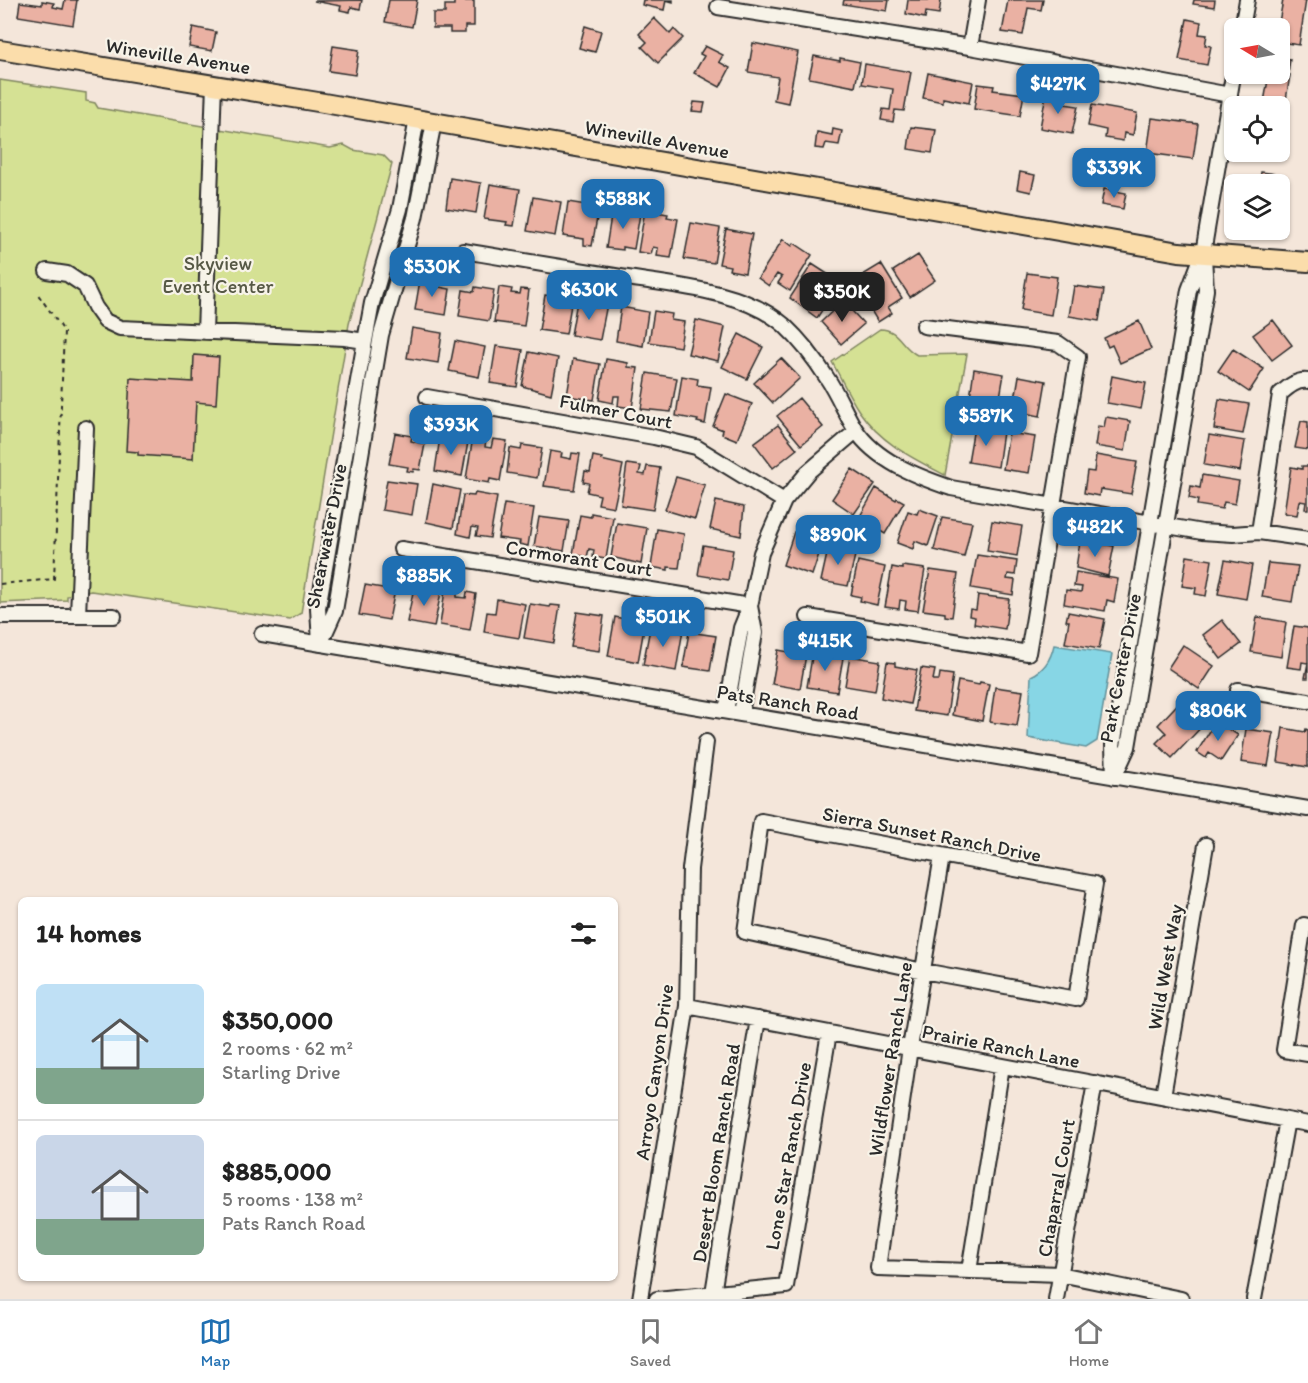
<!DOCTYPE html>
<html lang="en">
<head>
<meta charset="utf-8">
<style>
	body { margin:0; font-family:Itim,sans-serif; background:#f2f2f2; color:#222; height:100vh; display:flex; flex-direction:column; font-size:22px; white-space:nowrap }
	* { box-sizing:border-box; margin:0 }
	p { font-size:20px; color:#767676 }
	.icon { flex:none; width:33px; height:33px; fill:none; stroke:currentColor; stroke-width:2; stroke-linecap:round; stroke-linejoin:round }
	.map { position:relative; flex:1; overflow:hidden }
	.drawer { position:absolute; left:18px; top:897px; width:600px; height:384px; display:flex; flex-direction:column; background:#fff; border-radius:9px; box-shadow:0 2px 4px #0004 }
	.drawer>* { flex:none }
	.needle { width:39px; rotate:280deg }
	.tools { position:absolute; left:1224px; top:18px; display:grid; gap:12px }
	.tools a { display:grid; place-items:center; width:66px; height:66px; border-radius:9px; background:#fff; box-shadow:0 2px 4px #0004; font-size:30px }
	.price { position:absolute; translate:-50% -51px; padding:0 14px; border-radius:12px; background:#1f6fb2; color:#fff; font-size:20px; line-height:39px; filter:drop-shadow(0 2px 3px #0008) }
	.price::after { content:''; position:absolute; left:50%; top:36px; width:18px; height:14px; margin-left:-9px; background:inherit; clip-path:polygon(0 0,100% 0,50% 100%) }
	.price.current { background:#222; color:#fff }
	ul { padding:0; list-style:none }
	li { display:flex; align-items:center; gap:18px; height:150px; padding:0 18px }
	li+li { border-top:2px solid #e0e0e0 }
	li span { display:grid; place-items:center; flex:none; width:168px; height:120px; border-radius:9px; color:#555 }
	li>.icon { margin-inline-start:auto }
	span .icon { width:72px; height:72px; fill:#fffc; stroke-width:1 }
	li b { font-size:26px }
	h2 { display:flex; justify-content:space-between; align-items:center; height:72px; padding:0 18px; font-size:26px }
	.tabs { display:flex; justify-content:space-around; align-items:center; height:84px; border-top:2px solid #e0e0e0; background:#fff; font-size:16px; color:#767676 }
	.tabs a { display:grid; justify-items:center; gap:3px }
	.tabs .current { color:#1f6fb2 }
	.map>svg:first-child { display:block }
	.green { fill:#d5e194; stroke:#808660; stroke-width:1.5 }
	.water { fill:#87d6e5; stroke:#62929b; stroke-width:1.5 }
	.building { fill:#eab1a3; stroke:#2b2b2b; stroke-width:1.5 }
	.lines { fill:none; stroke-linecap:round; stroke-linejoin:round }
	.minor-casing { stroke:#2b2b2b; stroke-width:18 }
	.major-casing { stroke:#2b2b2b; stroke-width:22 }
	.path { stroke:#2b2b2b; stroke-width:2; stroke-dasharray:4.5 4.5; stroke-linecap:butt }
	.minor { stroke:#f7f3e8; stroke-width:14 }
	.major { stroke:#fbddab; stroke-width:18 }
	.labels { text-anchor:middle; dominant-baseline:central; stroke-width:4.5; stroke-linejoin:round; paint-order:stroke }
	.street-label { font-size:20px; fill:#2b2b2b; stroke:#f7f3e8 }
	.park-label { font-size:20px; fill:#565845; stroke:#f7f3e8 }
</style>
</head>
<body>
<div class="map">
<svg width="1308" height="1299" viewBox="0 0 1308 1299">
	<rect width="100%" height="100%" fill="#f4e6da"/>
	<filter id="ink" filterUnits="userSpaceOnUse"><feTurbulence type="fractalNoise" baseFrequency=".0167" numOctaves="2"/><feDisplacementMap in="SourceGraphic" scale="12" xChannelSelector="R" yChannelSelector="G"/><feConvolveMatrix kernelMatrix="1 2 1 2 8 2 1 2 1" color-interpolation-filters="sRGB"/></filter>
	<g filter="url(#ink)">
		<path class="green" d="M0 80 86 93V101L95 103 98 108 330 148 344 145 353 150 383 155 392 164 349 324 301 613 290 620 91 591 67 596V600L0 603Z
			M880 329C899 329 901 347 917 355L967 354 945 475C912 458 881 443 859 411 849 396 841 378 832 362Z"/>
		<path class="water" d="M1054 645 1112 654 1097 741 1086 748 1028 738 1031 676C1045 670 1051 659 1054 645Z"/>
		<path class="building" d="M65 0H77L73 25 18 16 20 2 42 5V1L54 3 53 7 63 9Z
			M362 0 360 9 351 7 350 12 340 10 341 6 314 1Z
			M389 0H417L412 27 385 22Z
			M643 0H673V2L666 0 664 10 642 5Z
			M844 0H889L887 11 843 4Z
			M908 0H941L939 14 926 12 925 18 906 14Z
			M1008 0H1043L1041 10 1028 8 1023 35 1002 32Z
			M1194 0H1215L1214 7 1193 4Z
			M1283 0H1306L1299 45 1280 42V28H1278Z
			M454 1H474V26H465V33H450V28H433V13H445V5H454Z
			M654 18 670 34 674 29 683 38 658 63 642 47 647 42 639 34Z
			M1187 19 1201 22 1199 34 1207 35 1205 45 1211 46 1207 65 1179 60Z
			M585 26 601 31 595 52 579 48Z
			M193 27 216 32 212 51 189 47Z
			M753 43 798 52 788 103 774 100 778 77 748 72Z
			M333 46 359 50 355 75 329 71Z
			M705 46 723 55 719 62 730 68 720 87 694 73 704 56 700 54Z
			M814 56 840 61V58L860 62 855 87 809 78Z
			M1280 57 1290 59 1288 74 1290 75 1285 106 1264 102 1269 74H1280Z
			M865 64 911 72 904 111 895 110 893 122 881 120 883 109 890 110 893 89 862 84Z
			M928 73 973 82 969 103 943 98V102L923 98Z
			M978 84 994 86 993 90 1024 94 1020 116 974 109Z
			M1046 94 1065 98V104L1078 106 1072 134 1040 128Z
			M694 102 705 103 703 112 692 111Z
			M1092 105 1137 113 1133 135 1124 133 1123 141 1105 138 1106 130 1088 126Z
			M1152 118 1198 124 1193 159 1147 153Z
			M911 127 936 130 932 153 908 149Z
			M833 129 842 131 839 145 826 143 824 149 815 148 817 132 832 135Z
			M1020 172 1035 175 1031 192 1017 189Z
			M1261 172 1276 174 1274 184H1252V183L1259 184Z
			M450 178 481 183 476 213 446 208Z
			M490 184 520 189 514 226 506 225 507 222 484 219Z
			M1104 189 1126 193 1123 209 1101 205Z
			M533 197 561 202 555 236 527 231Z
			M568 202 599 207 592 246 584 245V239L563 236Z
			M612 210 640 214 634 249 623 247V250L606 248Z
			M645 210 668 214 667 217 678 219 671 258 657 256 658 248 653 247 651 254 638 252Z
			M691 223 720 228 714 263 684 259Z
			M726 229 752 234 745 273 729 270 730 266 719 264Z
			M783 239 792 246 794 243 812 255 790 291 778 283 782 277 777 274 769 286 758 278Z
			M918 255 935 280 910 297 893 271Z
			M812 264 840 282 817 318 790 298Z
			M881 264 902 298 888 307 892 313 878 322 853 281Z
			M1027 273 1057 277 1051 315 1021 310Z
			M420 280 440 283 439 287 450 289 446 315 415 310Z
			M1074 286 1104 290 1099 321 1069 316Z
			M475 287 494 290 489 321 459 316 463 290 474 292Z
			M499 287 512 289 511 293 520 294 521 289 529 290 524 326 494 322Z
			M545 295 572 299 566 334 539 330Z
			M577 301 589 303 588 307 598 308 599 303 607 304 600 340 571 335Z
			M843 301 864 324 841 344 821 322Z
			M621 307 648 312 643 346 616 341Z
			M654 311 672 314 671 320 684 322 680 347 649 342Z
			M696 320 725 327 718 361 688 354Z
			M1273 320 1292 345 1272 360 1253 335Z
			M1139 321 1151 349 1120 363 1112 345 1108 347 1104 338Z
			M412 328 442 333 438 363 407 358Z
			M739 334 763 347 747 379 722 367Z
			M455 341 485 347 479 377 449 371Z
			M496 346 523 350 517 387 490 383Z
			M1233 349 1264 369 1249 392 1218 371Z
			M529 352 558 358 551 394 522 386Z
			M194 355 219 357 216 404 196 402 193 459 138 455V452L126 451 130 378 193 382Z
			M781 358 800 378 773 403 754 383Z
			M573 359 600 364 594 400 567 396Z
			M606 359 628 363V367L638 368 632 408 618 406 619 396H614L613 403 599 400Z
			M974 369 1004 374 998 409 969 404Z
			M647 373 677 378 671 412 641 409Z
			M682 376 698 379 697 385 711 387 705 424 697 422 698 420 676 416Z
			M1019 376 1046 381 1040 416 1013 411Z
			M1112 376 1146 383 1141 409 1107 403Z
			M726 394 752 404 737 440 722 434 723 430 713 426Z
			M799 398 823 427 801 445 777 416Z
			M1219 399 1249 404 1243 434 1214 429Z
			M1106 417 1130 421 1125 451 1095 446 1098 426 1104 427Z
			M1301 421 1308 422V450L1295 448Z
			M778 425 797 449 773 468 754 443Z
			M974 427 1003 432 998 467 968 462Z
			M395 433 412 436 411 441 425 444 420 470 414 469 413 472 407 471 408 467 389 464Z
			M1009 433 1035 437 1029 473 1003 469Z
			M1209 435 1245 441 1240 471 1204 465Z
			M440 437 468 442 462 476 435 471Z
			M473 437 486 439 485 447 491 448 493 439 507 441 500 481 490 479 489 483 466 479Z
			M522 445 542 448 537 478 507 473 510 448 521 450Z
			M550 451 562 453 561 457 571 459 572 453 580 454 574 490 544 486Z
			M1096 455 1137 462 1131 494 1100 489 1099 496 1084 493 1087 471 1094 472Z
			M593 456 602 458 601 460 623 465 614 507 598 504 600 495 587 492 589 483 583 482 585 471 590 472Z
			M627 464 641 466 639 474 645 475 647 466 660 468 653 510 621 505Z
			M1302 466H1308V509H1305L1306 502 1300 501 1297 515 1284 513 1291 467 1302 469Z
			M852 469 875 484 854 514 832 499Z
			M1202 475 1239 481 1235 504 1224 502 1222 509 1197 505 1198 500 1189 498 1191 486 1200 488Z
			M676 477 705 485 695 519 665 510Z
			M387 480 417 484 412 515 382 510Z
			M433 484 460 490 453 528 426 522Z
			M876 488 896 500 897 498 904 502 885 534 859 518Z
			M475 493 497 497 490 538 476 536 478 528 472 527 470 537 457 534 463 495 474 496Z
			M716 501 744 507 741 536 710 529Z
			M504 504 534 508 528 546 519 544 520 541 498 538Z
			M919 509 938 516 928 546 915 541 913 549 897 543 908 511 917 514Z
			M591 513 613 517 606 559 593 557 594 550 589 549 587 557 573 554 580 515 591 517Z
			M539 517 569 521 564 551 534 546Z
			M942 517 972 522 964 557 934 550Z
			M992 521 1022 526 1017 556 987 551Z
			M617 523 647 528 641 564 611 557Z
			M657 529 684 534 679 568 668 567V570L651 567Z
			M794 532 823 542 812 575 783 565Z
			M1080 541 1114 546 1108 576 1076 568Z
			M703 545 733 550 728 580 698 575Z
			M829 545 856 551 848 586 821 581Z
			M977 555 1017 561 1015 575 1008 574 1007 579 1015 580 1013 595 971 588Z
			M1187 556 1212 560 1206 596 1195 594 1196 588 1182 586Z
			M1225 560 1252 565 1246 599 1218 594Z
			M858 561 885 567 877 605 860 601 861 597 851 595Z
			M1268 563 1298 566 1292 602 1262 597Z
			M902 566 925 569 918 611 905 609 906 601 900 600 899 609 885 607 892 567 902 569Z
			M930 570 958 574 952 617 945 616V613L923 610Z
			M1076 572 1118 579 1114 602 1107 600 1105 611 1064 604 1066 590 1081 592 1082 587 1074 586Z
			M365 585 395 590 389 620 359 615Z
			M414 587 441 592 434 627 407 622Z
			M445 590 457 592V597L466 598 467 592 476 594 470 630 440 625Z
			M978 595 1009 599 1005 629 974 624 975 617 969 616 970 609 976 610Z
			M497 599 525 604 519 638 484 632 487 612 495 613Z
			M530 604 550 607 551 605 560 606 554 643 524 638Z
			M577 612 604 616 599 651 571 647Z
			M1068 612 1105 619 1099 649 1065 643 1069 621H1066Z
			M615 617 645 623 638 662 608 656Z
			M1257 617 1286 622 1281 657 1251 652Z
			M1222 620 1241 644 1221 659 1203 635Z
			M651 623 665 626 663 634 668 635 670 628 683 630 676 671 643 665Z
			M1294 626 1308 628V678H1305L1308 663 1302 662 1301 669 1287 667Z
			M689 632 716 636 710 671 683 667Z
			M1183 645 1214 666 1199 689 1168 668Z
			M778 650 806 655 800 689 772 684Z
			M813 651 822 652V655L843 658 837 692 807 687Z
			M850 656 880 661 875 691 845 686Z
			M887 662 895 663V666L917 670 910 704 881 698Z
			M921 668 935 670 933 680H939L940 673 953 675 947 716 914 711Z
			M958 681 979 685 980 682 989 684 982 721 952 715Z
			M995 687 1023 691 1017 726 990 722Z
			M1189 692 1201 703 1196 709 1208 720 1172 758 1156 743 1166 733 1158 725Z
			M1216 721 1238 735 1221 761 1209 753 1206 758 1197 752Z
			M1283 728 1305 732 1306 729 1308 730V767L1278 762Z
			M1246 729 1274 733 1268 766 1241 762Z"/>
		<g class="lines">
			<defs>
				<path id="minor" d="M718 7 970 47 1230 95
					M1242 28 1247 0
					M970 47 978 0
					M463 251C514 259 565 268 615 276 668 285 742 289 784 325 800 340 815 359 827 378 838 394 845 413 855 429 876 461 916 476 951 488L1202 532 1233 534 1259 532 1308 539
					M47 271 67 274 85 286 95 307 105 321 120 328 345 338 365 341
					M205 332 214 84
					M427 397 654 437 696 447 784 501
					M1259 532 1280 394C1288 387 1297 379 1308 381
					M401 549 750 606
					M78 615 86 428
					M0 616H114
					M808 617 1028 653 1078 357 1058 343 924 326
					M262 634 1308 809
					M321 642 335 611 381 335 415 218 434 122
					M320 644 318 608 365 341 372 303 400 209 417 119
					M1238 690 1308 701
					M726 711 741 628 750 606 761 553 784 501 808 472 856 431
					M741 714 755 633 750 606
					M1115 775 1128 747 1206 290 1204 257
					M1114 777 1113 745 1189 290 1203 253 1234 70
					M761 821 1095 884 1076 999 923 971 745 932Z
					M942 856 910 1048 878 1268 1060 1274 1181 1299
					M1308 926 1304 925 1284 1050 1308 1054
					M687 1006 1308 1124
					M1163 1096 1206 845
					M969 1271 1002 1066
					M713 1293 758 1019
					M640 1299 687 1006 690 869 706 742
					M657 1299 786 1286 829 1033
					M1056 1299 1095 1083
					M1254 1299 1287 1120"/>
				<path id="major" d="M0 50 318 102 1179 252 1308 262"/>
			</defs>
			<use href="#minor" class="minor-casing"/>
			<use href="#major" class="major-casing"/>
			<path class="path" d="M0 584 54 579 64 331 37 293"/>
			<use href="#minor" class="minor"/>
			<use href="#major" class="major"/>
		</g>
	</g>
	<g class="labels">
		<g class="street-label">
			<text transform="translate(178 56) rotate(9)">Wineville Avenue</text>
			<text transform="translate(657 139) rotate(10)">Wineville Avenue</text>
			<text transform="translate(616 411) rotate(11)">Fulmer Court</text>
			<text transform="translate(326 536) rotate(-79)">Shearwater Drive</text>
			<text transform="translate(579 558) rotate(9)">Cormorant Court</text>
			<text transform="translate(1120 668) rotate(-79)">Park Center Drive</text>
			<text transform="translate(788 702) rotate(9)">Pats Ranch Road</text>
			<text transform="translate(932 834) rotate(11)">Sierra Sunset Ranch Drive</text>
			<text transform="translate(1165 967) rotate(-80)">Wild West Way</text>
			<text transform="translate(1001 1046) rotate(11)">Prairie Ranch Lane</text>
			<text transform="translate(890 1059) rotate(-81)">Wildflower Ranch Lane</text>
			<text transform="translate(654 1072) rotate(-82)">Arroyo Canyon Drive</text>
			<text transform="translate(716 1153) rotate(-81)">Desert Bloom Ranch Road</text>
			<text transform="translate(788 1156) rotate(-80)">Lone Star Ranch Drive</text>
			<text transform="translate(1056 1188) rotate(-80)">Chaparral Court</text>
		</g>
		<g class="park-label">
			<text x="218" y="263">Skyview<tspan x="218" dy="23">Event Center</tspan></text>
		</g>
	</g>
</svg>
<div class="tools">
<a><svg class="needle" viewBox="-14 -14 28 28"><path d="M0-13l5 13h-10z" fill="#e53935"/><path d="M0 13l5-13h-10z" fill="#767676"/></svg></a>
<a><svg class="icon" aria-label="locate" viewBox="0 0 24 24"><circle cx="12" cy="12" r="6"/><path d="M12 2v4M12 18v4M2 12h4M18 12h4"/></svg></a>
<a><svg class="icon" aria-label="layers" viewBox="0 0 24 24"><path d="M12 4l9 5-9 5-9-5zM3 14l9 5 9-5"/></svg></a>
</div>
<b class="price" style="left:1058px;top:115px">$427K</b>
<b class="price" style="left:1114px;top:199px">$339K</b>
<b class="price" style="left:623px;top:230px">$588K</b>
<b class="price" style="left:432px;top:298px">$530K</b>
<b class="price" style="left:589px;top:321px">$630K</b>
<b class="price current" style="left:842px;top:323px">$350K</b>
<b class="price" style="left:986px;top:447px">$587K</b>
<b class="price" style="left:451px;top:456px">$393K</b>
<b class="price" style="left:1095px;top:558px">$482K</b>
<b class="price" style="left:838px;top:566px">$890K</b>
<b class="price" style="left:424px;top:607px">$885K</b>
<b class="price" style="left:663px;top:648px">$501K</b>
<b class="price" style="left:825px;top:672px">$415K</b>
<b class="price" style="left:1218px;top:742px">$806K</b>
<section class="drawer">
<h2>14 homes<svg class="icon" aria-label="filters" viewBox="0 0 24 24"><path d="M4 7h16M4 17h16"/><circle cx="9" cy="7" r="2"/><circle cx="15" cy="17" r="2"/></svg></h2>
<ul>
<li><span style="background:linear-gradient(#bfe0f5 70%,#7fa58c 0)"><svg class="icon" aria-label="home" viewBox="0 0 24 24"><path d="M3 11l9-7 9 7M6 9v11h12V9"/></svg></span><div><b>$350,000</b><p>2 rooms · 62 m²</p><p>Starling Drive</p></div></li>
<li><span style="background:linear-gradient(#c9d6e8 70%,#7fa58c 0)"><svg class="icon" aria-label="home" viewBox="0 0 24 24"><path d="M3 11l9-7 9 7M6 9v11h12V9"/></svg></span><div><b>$885,000</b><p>5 rooms · 138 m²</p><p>Pats Ranch Road</p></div></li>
</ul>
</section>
</div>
<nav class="tabs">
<a class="current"><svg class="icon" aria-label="map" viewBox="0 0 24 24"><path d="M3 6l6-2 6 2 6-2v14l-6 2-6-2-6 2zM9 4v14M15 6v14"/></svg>Map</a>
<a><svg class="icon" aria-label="saved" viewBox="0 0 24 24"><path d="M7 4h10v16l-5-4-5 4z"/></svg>Saved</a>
<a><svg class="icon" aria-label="home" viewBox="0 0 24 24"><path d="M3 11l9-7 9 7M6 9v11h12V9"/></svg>Home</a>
</nav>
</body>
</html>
